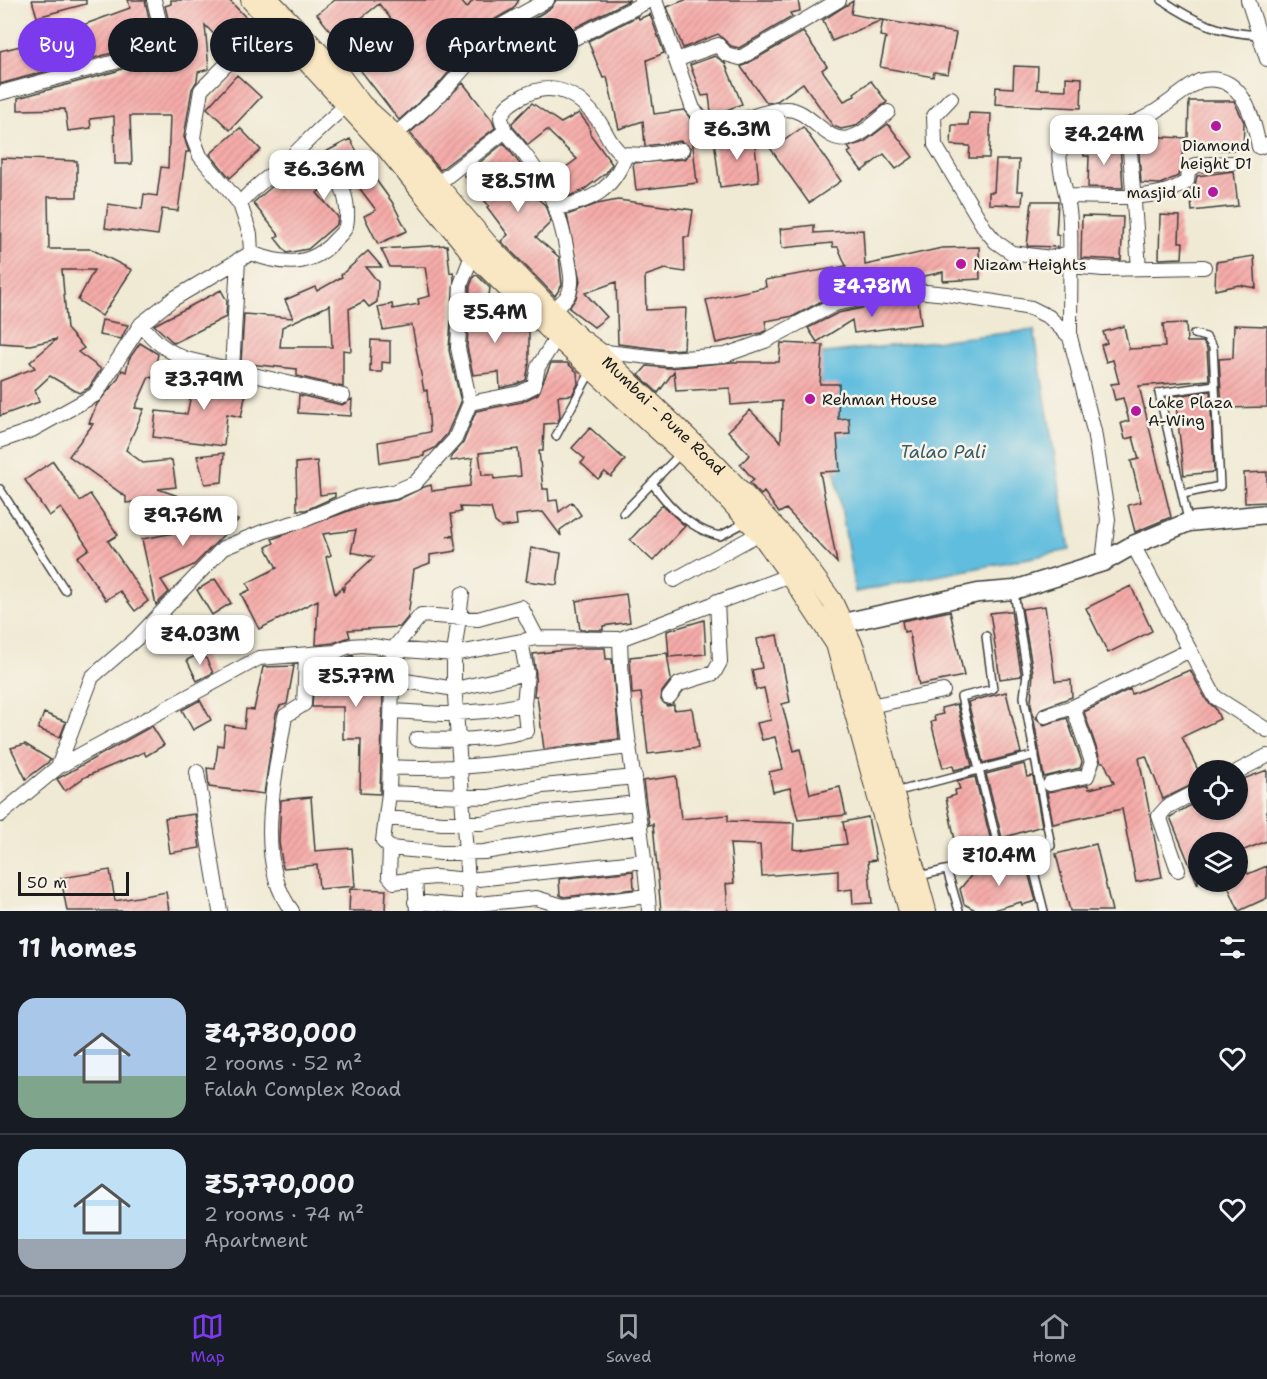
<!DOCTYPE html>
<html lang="en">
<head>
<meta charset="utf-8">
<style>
	body { margin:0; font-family:"Shantell Sans",sans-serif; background:#20242c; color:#f1f3f6; height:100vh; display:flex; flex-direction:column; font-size:22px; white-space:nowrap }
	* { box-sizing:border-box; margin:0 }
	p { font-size:20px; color:#9ea1a6 }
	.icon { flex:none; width:33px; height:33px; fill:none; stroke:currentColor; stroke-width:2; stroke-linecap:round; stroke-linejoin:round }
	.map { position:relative; height:911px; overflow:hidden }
	.sheet { display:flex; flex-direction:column; background:#171b24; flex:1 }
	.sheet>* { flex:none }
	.hud { position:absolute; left:18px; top:18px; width:600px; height:54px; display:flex; gap:12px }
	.buttons { position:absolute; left:1188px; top:760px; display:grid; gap:12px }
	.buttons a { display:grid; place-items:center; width:60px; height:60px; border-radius:50%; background:#171b24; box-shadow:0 2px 4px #0004; font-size:30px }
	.scale { position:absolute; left:18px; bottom:15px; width:111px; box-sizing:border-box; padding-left:6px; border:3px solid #1c1c1c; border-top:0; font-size:16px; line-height:21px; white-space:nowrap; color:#1c1c1c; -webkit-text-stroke:4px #f7f3e8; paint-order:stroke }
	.price { position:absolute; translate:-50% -51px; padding:0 14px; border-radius:12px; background:#fff; color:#222; font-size:20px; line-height:39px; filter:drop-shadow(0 2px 3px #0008) }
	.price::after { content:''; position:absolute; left:50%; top:36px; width:18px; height:14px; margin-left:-9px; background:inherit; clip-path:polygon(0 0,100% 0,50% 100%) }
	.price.active { background:#7c3aed; color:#fff }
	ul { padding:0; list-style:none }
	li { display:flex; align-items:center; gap:18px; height:150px; padding:0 18px }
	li+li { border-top:2px solid #363941 }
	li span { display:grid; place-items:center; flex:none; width:168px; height:120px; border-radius:18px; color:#555 }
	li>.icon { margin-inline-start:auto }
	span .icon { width:72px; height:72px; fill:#fffc; stroke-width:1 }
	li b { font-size:26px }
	h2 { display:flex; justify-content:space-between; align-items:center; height:72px; padding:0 18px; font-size:26px }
	.pill { padding:0 21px; border-radius:27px; background:#171b24; box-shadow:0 2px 4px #0004; font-size:21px; line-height:54px }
	.pill.active { background:#7c3aed; color:#fff }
	.tab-bar { display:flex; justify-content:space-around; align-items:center; height:84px; border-top:2px solid #363941; background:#171b24; font-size:16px; color:#9ea1a6 }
	.tab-bar a { display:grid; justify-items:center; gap:3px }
	.tab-bar .active { color:#7c3aed }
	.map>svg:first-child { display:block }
	.water { fill:#60bdde; stroke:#3e6c7d; stroke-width:1.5 }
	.building { fill:url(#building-hatch); fill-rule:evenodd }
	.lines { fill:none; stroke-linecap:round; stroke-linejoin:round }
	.service-casing { stroke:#3c3b38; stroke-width:10 }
	.minor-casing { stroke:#3c3b38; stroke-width:16 }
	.tertiary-casing { stroke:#3c3b38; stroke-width:21 }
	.secondary-casing { stroke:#3c3b38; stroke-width:22 }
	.service { stroke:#fff; stroke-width:7 }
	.minor { stroke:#fff; stroke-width:14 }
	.tertiary { stroke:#fff; stroke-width:18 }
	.secondary { stroke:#f9e7c3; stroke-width:20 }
	.poi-dot { fill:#b5179e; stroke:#f7f3e8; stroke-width:2 }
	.labels { text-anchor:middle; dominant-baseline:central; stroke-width:5; stroke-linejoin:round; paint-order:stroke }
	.poi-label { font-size:16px; fill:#1c1c1c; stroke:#f7f3e8; text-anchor:start }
	.street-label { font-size:16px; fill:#1c1c1c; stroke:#f7f3e8 }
	.water-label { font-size:18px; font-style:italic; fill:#375c6a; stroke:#f7f3e8 }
</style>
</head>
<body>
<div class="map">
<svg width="1267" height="911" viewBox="0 0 1267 911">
	<defs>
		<pattern id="building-hatch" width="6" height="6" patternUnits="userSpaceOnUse" patternTransform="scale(1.5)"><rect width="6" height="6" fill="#f5aba9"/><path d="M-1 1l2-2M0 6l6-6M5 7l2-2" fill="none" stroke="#d19391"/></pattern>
	</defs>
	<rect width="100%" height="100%" fill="#f7f3e8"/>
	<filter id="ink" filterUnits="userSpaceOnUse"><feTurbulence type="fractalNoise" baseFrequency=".0167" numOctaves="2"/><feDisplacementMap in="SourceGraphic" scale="12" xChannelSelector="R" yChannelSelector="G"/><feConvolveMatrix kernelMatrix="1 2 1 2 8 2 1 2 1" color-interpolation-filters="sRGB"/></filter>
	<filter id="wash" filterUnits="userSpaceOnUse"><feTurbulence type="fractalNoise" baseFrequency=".008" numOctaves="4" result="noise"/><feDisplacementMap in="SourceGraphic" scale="24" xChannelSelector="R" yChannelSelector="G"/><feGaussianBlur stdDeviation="1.35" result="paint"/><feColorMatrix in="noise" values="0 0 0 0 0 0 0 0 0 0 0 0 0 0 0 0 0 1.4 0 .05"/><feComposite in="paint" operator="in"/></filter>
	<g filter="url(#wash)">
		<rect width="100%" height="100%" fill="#f0ead4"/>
		<path class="water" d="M1034 330 1070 550 855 592 816 354Z"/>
		<g id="blocks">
			<path class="building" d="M32 0H86V4L37 17Z
				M128 0H145L153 36 112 53 0 84V51L36 42 130 8Z
				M171 0H229L256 28 244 38 241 34 227 48 205 25 209 69 198 72 197 81 192 89 184 137 189 152H186L178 211 162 209 158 235 105 228 108 204 142 209 144 194 157 196 161 167 168 168 170 116H130L132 164H115L114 116 90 119 91 128 68 131 65 109 18 110V98L117 71 168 49 173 39 165 6 171 4Z
				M335 0H460L467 8 473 0H519L513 9 495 19 437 86 399 120 317 14ZM379 4 403 34 379 53 355 23Z
				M556 0H630L525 53 519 52 503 37 551 8Z
				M685 0H798L800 11 790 13 792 17 739 48 731 46 718 34 683 48 667 7Z
				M853 1 851 14 882 20 832 41 823 20Z
				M650 14 664 53 647 60 654 114 684 110 690 118 697 183 636 190 633 163 684 159 690 154 691 148 681 141 645 146 643 121 619 129 607 77 603 78 588 41 638 16 639 19Z
				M883 20 956 33 948 74 934 72 933 77 880 67 886 37 880 36Z
				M803 32 827 66 822 70 844 101 855 96 854 93 871 81 887 102 855 126 841 129 833 126 803 83 777 101 767 103 741 67Z
				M715 56 725 63 742 104 716 114 711 112 709 95 702 96 690 65Z
				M1014 66 1038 67 1037 89 1066 90V77L1082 78 1081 108 995 104 996 87 1013 88Z
				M237 75 261 97 230 130 207 108Z
				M463 83 492 120 495 128 440 170 410 133Z
				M1189 101H1234L1244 122 1243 150H1183L1178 176 1160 184 1141 183 1138 136 1188 138Z
				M532 103 561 123 579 113 589 126 590 134 612 164 606 173 582 191 569 196 554 176 577 159 547 130 528 145 513 127 512 123Z
				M969 113 991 114 989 158H969L970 146 951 145 952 125H968Z
				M888 124 913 157 896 169 884 154 862 171 848 153 851 151 848 147 864 142Z
				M803 127 841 181 809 203 768 145 779 138 782 142Z
				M240 128 261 150 230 178 210 154Z
				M754 136 759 182 720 187 714 140Z
				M350 139 363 162 392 202 407 231 378 244 364 216 376 210 351 177 349 178 343 165 335 162 328 170 331 181 317 193 338 217 337 224 308 249 287 253 275 238 279 235 253 203 312 152 316 157Z
				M504 143 532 180 540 196 537 198 545 205 551 222 536 237 559 257 562 285 555 296 501 241 508 235 487 207 489 206 464 175Z
				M1084 143 1120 145 1123 188 1088 187 1089 156H1084Z
				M1 158 77 161V197H48L49 249H91L132 270 102 316 78 300 94 270H62L67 329 84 348 78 352 101 369 89 388 79 393 50 376 35 390 39 402 0 416V381L35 368 30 362 57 339 30 345 0 343Z
				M996 160H1019L1017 191H1023L1022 205 989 204V192H994Z
				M1234 171 1238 206 1192 211 1190 190 1195 185 1197 176Z
				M618 200 693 210 689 237H684L685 272 665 269 645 276 646 310 686 308 684 349 668 350 618 344 616 282 585 293 607 317 594 327 569 308 576 298 580 281 567 215 597 204Z
				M1032 201H1058L1056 235H1059V247L1027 246Z
				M1160 215 1180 216 1179 242H1183L1182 258 1159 259Z
				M1082 216 1123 217 1121 260 1081 258Z
				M814 225V233L863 230 865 265 942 248 979 247 980 279 943 281V272L915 278V282L903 281 833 295 794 316 765 321 767 330 761 333 716 343 706 300 766 287 765 280 846 266 838 247H833L832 243 782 248 780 229Z
				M447 245 450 273 453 272 454 278 449 350 461 402 447 434 435 448 424 453V456L380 463 378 442 430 432 427 390 424 391 412 325 383 330 378 307 392 304 393 309 419 304 418 299 430 296 425 267H390L381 249Z
				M368 251 382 267H366L378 282 377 302 369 307 364 301 349 309 351 351 343 350V387L297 376V369L241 363 244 314 293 318 285 300 315 287 317 291 342 277 341 275ZM330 305 332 347H280L282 327Z
				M1254 256 1256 288 1239 285 1215 290 1216 262Z
				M477 275 490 288 489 295 478 299 484 330 529 331V364L526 380 517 384 500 388 499 372 473 375 467 347 470 286 474 276Z
				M221 290 227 301 226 317 174 343 154 325Z
				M905 299 918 300 921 324 854 333 852 320 817 342 808 328 838 313Z
				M102 320 128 325 121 339 99 335Z
				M1186 323 1187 342H1203L1207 349 1209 380 1139 386 1171 517 1135 532 1128 505 1141 502 1131 461 1139 459 1133 437 1125 439 1121 423 1129 421 1123 398 1115 400 1111 384 1119 383 1113 360 1106 362 1101 345 1107 343 1103 332 1124 326 1129 349 1165 347 1163 324Z
				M1234 325 1267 326V407L1222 408 1219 359 1233 358Z
				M371 340 390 341V363L382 362V372H370Z
				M140 343 158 354 153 378 149 377 135 408 144 409 126 450 143 463 172 460 176 487 158 489 178 496 126 503V497L69 456 93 424 89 423 97 404 117 380 122 370 126 372 129 359Z
				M781 343 823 345 820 384H839L838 419 849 418 850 434 837 435 840 471 820 472 837 563 786 509 779 513 764 492 761 495 755 489 750 483 754 480 740 464 750 455 728 431 750 410 781 442 782 401 731 405 730 388 676 391 674 371 658 393 639 375 647 366 669 368 733 362H779Z
				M551 363H567L577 372 578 384 572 395 558 396 560 417 557 423 544 424 543 451H539L543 489H548L549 501 557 500 559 512 572 502 581 515 560 530 561 536 543 512 516 515 517 525 501 527 495 522 491 508 460 507 461 512 451 514 454 535 447 536 454 537 456 551 430 555V563L414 569 408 617 400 627 348 630 350 637 333 643 316 645 318 600 259 629 241 594 250 590 247 583 277 568 266 547 274 543 272 539 362 506 397 500 424 487 431 485 432 491 470 486 473 458 451 461V457L463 443 476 411 522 402 538 394ZM518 449 521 476 494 479V475H482L479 453ZM356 530 351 552 374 557 345 584 343 592 342 587 335 594 326 557 331 555 323 534Z
				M196 371 248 383 241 417 227 414 224 446 153 437 156 411 187 414Z
				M1210 391 1214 472 1184 475 1175 396Z
				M299 395 342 405 352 399 351 416 298 413Z
				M590 428 625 460 611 477 605 472 598 479 581 463 585 459 572 448Z
				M224 453 222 482 205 484 197 456Z
				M53 461 80 501 90 494 118 535 108 541 148 601 135 611 120 591 106 600 77 557 89 549 61 508 49 516 25 480Z
				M317 461 320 495 335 493V497L306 510H297L296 463Z
				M1267 472V502L1245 503 1244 473Z
				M196 505 238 520 194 565 161 580 169 592 156 605 142 539 174 533 181 524 198 519 190 512Z
				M662 505 685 526 653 561 630 540Z
				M531 548 561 553 557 585 526 581Z
				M215 579 231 603 212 615 197 590Z
				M1131 586 1152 631 1108 653 1086 608Z
				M626 594 630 622 603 626V630H580L576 601Z
				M1045 606 1055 681 1071 680 1072 697 1042 708 1036 718 1044 725 1067 718 1082 762 1080 768 1044 777 1031 704 1033 672 1022 609Z
				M950 611 964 676 919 685 909 631 904 632 902 621Z
				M1008 611H1011L1021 673V676L1000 679 990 613Z
				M704 620 706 654 669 657 667 631Z
				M777 635 790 702 782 704 794 751 800 749 810 794 840 787 846 815 798 820 790 788 773 792 769 772 783 769 775 737 762 740 757 723 771 720 764 688 756 690 752 670 762 668 757 639Z
				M582 648H605L606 659H612L619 739 544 749 537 696H534L536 674 533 654Z
				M203 652 213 673 197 681 187 660Z
				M667 653 671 680 662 692 661 700 667 706 674 705V710L692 708 698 748 648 754 641 693 632 694 630 657Z
				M353 655 354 658H384L380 794 360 793 361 739H343V707H312L315 663 337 661Z
				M294 666 287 704 280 706 276 714 264 794 209 787 207 768 215 769 218 745 223 746 225 725 244 728 246 709 254 710 263 667Z
				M1190 670 1207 701 1215 708 1220 719 1182 737 1198 770V782L1163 799 1146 756 1139 758 1162 877 1136 882 1122 809 1053 824 1047 792 1088 785 1089 789 1114 783 1104 762H1101L1084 712 1130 689 1132 694Z
				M1006 692 1021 753 983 763 968 702Z
				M200 700 211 720 193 730 182 710Z
				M957 704 972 766 954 770 953 765 943 768 931 722 935 721 934 716 943 714 941 708Z
				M44 713 66 722 60 737 38 729Z
				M152 726 164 745 146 756 144 752 85 777 65 791 57 779Z
				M25 744 51 760 26 779 11 748Z
				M1024 764 1027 777 1033 776 1042 826 1002 838 986 774Z
				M1267 770V841L1239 852 1248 874 1267 866V898L1239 911 1227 884 1238 882V843H1198V885L1170 817 1198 801V810H1238V803L1242 802 1238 781Z
				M676 776 681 819 728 815V821L794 823 793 849 798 850 847 844 843 822 868 817 876 860 868 861 872 903 853 904 852 889 838 891V870L762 876 760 845 730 844 734 883 726 884 728 911H661L653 824 649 825 643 781Z
				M975 777 991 841 980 843 981 847 963 852 961 844 956 845 946 798 956 795 955 790 960 789 957 781Z
				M311 797 315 851 352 848 355 886 319 889 317 865 283 868 279 842 281 800Z
				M195 814 200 848 170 853 165 818Z
				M1096 844 1112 911H1070L1056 854Z
				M1024 858 1036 901 1022 905 1021 902 990 911H977L964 904 960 889 974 872Z
				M110 870 115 901 166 892 169 911H67L61 878Z
				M633 871 634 889 564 897 560 895 559 879Z
				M350 889 386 890 385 911H349Z"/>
		</g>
	</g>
	<g filter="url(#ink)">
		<use href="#blocks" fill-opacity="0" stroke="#3c3b38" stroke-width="1.5"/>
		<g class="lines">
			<defs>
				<path id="service" d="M1162 0C1195 22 1219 33 1259 35
					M556 436 591 371
					M652 483C669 507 691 530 720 536L748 521
					M0 489 65 590
					M1183 494 1220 486 1213 347 1206 337 1194 334
					M623 513 680 454
					M1188 520 1159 393 1215 385
					M986 636 993 689 961 697 1001 858
					M895 792 1035 755
					M1029 852 1044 911
					M947 870 959 911
					M919 876 1051 846 1024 697 1027 673 1014 592"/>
				<path id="minor" d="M655 0 693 109C719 142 752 110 784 109 810 107 824 144 849 138 863 135 877 121 888 112
					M1248 0 1267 59
					M490 39 515 61 527 62 650 0
					M676 60 718 45 726 54 740 58 839 0
					M0 93 115 62 164 41 154 0
					M951 98 934 116 935 145 985 229 996 242 1012 253 1051 258 1069 253
					M1128 125 1139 268
					M505 131 501 118C504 105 516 100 527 94 557 81 579 95 598 120 606 131 610 146 622 154L646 155 682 150
					M395 135 443 92 502 25 547 0
					M436 185 505 131C543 174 559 201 568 258 570 269 574 284 568 295 565 301 557 306 552 311
					M1068 196C1101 196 1160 203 1187 181L1188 171 1196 165 1231 163
					M240 204 200 156 193 138 201 90 226 65 274 25
					M557 208C593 200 612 191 626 155
					M251 253C282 265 311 268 335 240 339 236 345 231 346 226 350 206 343 190 337 171
					M1070 266 1103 269 1204 267
					M141 324C154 341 165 350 186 359L343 396
					M557 337 538 367 534 386 520 393 470 403 455 439 415 483 394 492 359 497 304 520 265 531 223 548 136 639 92 677 58 767 259 658 336 652C352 641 374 646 393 649L421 615 478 619 521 607 537 638 620 639
					M1070 337C1070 299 1071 260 1070 222 1070 194 1053 164 1062 136 1082 120 1108 132 1131 124 1156 115 1176 95 1199 81 1241 70 1253 115 1259 147L1267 144
					M597 351 668 359 725 355 765 341 835 304 905 290 947 294 1031 308 1049 317 1070 337 1094 431 1108 519 1103 562
					M232 370 238 260
					M470 403 458 348 461 284 473 253
					M0 441 32 430 95 395 141 324 173 299 251 253 250 234 240 204C252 187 270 177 285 163 306 143 324 123 347 105
					M1133 545 1215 697 1267 730
					M674 580 760 533
					M462 594 454 654V682L470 911
					M393 679 455 689 527 673
					M669 697 679 684 714 673 720 662 717 601
					M870 706 943 691
					M393 711 442 714 486 711 524 704
					M1045 716 1073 707 1188 651
					M417 739C456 741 489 740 527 731L524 704 527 673 521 641
					M389 767C470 772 550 756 630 747
					M1238 771 1267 756
					M197 772 220 911
					M1050 784 1087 776 1092 762 1073 707
					M389 793 488 797 543 786 635 777
					M0 815 58 767
					M387 818 442 823H482L530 814 637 803
					M390 848 441 853 484 852 639 827
					M1178 870 1159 816 1167 807 1198 791
					M415 879 435 877 469 880 645 861
					M415 902 460 906 536 898 563 906 648 896
					M292 911C253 861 276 774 285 716L304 704 306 655
					M417 911 415 879 394 882 389 876 390 848 383 841 389 793 393 649 454 654 537 638
					M649 911C643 820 622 730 620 639L798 572"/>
				<path id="tertiary" d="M830 624 843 623 978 593 1014 590 1103 562 1133 545 1189 522 1267 514"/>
				<g id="secondary">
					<path d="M251 0 388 150 470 251 557 337 695 464 760 533 791 576 836 644 909 911"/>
					<path id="s1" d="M269 0 338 73 362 105 395 135 490 247 578 337 597 351 717 466 788 541 832 601 854 648 926 911"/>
				</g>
			</defs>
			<use href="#service" class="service-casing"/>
			<use href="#minor" class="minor-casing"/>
			<use href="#tertiary" class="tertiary-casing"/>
			<use href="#secondary" class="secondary-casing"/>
			<use href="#service" class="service"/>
			<use href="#minor" class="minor"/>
			<use href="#tertiary" class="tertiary"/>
			<use href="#secondary" class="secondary"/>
		</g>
	</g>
	<g class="poi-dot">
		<circle cx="1216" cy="126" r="6"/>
		<circle cx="1213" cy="192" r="6"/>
		<circle cx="961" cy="264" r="6"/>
		<circle cx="810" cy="399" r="6"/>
		<circle cx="1136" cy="411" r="6"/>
	</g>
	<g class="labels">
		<g class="poi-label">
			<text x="1216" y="145" text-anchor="middle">Diamond<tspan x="1216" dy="18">height D1</tspan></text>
			<text x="1201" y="192" text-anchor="end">masjid ali</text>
			<text x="973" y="264">Nizam Heights</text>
			<text x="822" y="399">Rehman House</text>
			<text x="1148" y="402">Lake Plaza<tspan x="1148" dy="18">A-Wing</tspan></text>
		</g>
		<g class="street-label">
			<text stroke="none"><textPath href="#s1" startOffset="574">Mumbai - Pune Road</textPath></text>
		</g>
		<g class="water-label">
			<text x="943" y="452">Talao Pali</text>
		</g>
	</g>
</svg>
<div class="buttons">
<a><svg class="icon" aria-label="locate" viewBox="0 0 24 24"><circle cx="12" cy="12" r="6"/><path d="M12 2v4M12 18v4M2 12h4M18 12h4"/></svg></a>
<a><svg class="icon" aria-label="layers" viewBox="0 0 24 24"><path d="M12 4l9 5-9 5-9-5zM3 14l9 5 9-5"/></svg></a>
</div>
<div class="scale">50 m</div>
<b class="price" style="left:737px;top:161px">₹6.3M</b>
<b class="price" style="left:1104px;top:166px">₹4.24M</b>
<b class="price" style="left:324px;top:201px">₹6.36M</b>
<b class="price" style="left:518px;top:213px">₹8.51M</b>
<b class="price active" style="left:872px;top:318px">₹4.78M</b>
<b class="price" style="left:495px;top:344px">₹5.4M</b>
<b class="price" style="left:204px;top:411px">₹3.79M</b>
<b class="price" style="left:183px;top:547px">₹9.76M</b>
<b class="price" style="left:200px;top:666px">₹4.03M</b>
<b class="price" style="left:356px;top:708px">₹5.77M</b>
<b class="price" style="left:999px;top:887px">₹10.4M</b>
<div class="hud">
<a class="pill active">Buy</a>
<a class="pill">Rent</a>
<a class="pill">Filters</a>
<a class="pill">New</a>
<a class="pill">Apartment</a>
</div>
</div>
<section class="sheet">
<h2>11 homes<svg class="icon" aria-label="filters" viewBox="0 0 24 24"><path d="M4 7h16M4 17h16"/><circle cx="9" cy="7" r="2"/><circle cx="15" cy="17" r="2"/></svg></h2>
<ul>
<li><span style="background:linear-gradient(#a9c7e8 65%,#7fa58c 0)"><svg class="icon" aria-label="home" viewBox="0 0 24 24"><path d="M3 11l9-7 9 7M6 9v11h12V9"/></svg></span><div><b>₹4,780,000</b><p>2 rooms · 52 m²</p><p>Falah Complex Road</p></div><svg class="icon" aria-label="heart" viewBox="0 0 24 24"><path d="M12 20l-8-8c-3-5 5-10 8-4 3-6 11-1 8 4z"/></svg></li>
<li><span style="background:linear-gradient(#bfe0f5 75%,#9aa5b1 0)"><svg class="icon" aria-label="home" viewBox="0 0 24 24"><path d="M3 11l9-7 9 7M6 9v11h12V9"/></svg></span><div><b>₹5,770,000</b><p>2 rooms · 74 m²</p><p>Apartment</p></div><svg class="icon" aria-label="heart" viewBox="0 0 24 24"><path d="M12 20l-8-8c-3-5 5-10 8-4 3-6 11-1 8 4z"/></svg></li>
</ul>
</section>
<nav class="tab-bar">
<a class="active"><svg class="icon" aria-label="map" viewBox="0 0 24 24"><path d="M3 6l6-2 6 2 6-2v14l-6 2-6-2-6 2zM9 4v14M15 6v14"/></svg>Map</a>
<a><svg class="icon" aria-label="saved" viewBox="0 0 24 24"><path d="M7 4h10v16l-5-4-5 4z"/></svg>Saved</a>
<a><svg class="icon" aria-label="home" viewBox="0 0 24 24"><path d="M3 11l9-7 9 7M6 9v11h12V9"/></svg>Home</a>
</nav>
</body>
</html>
